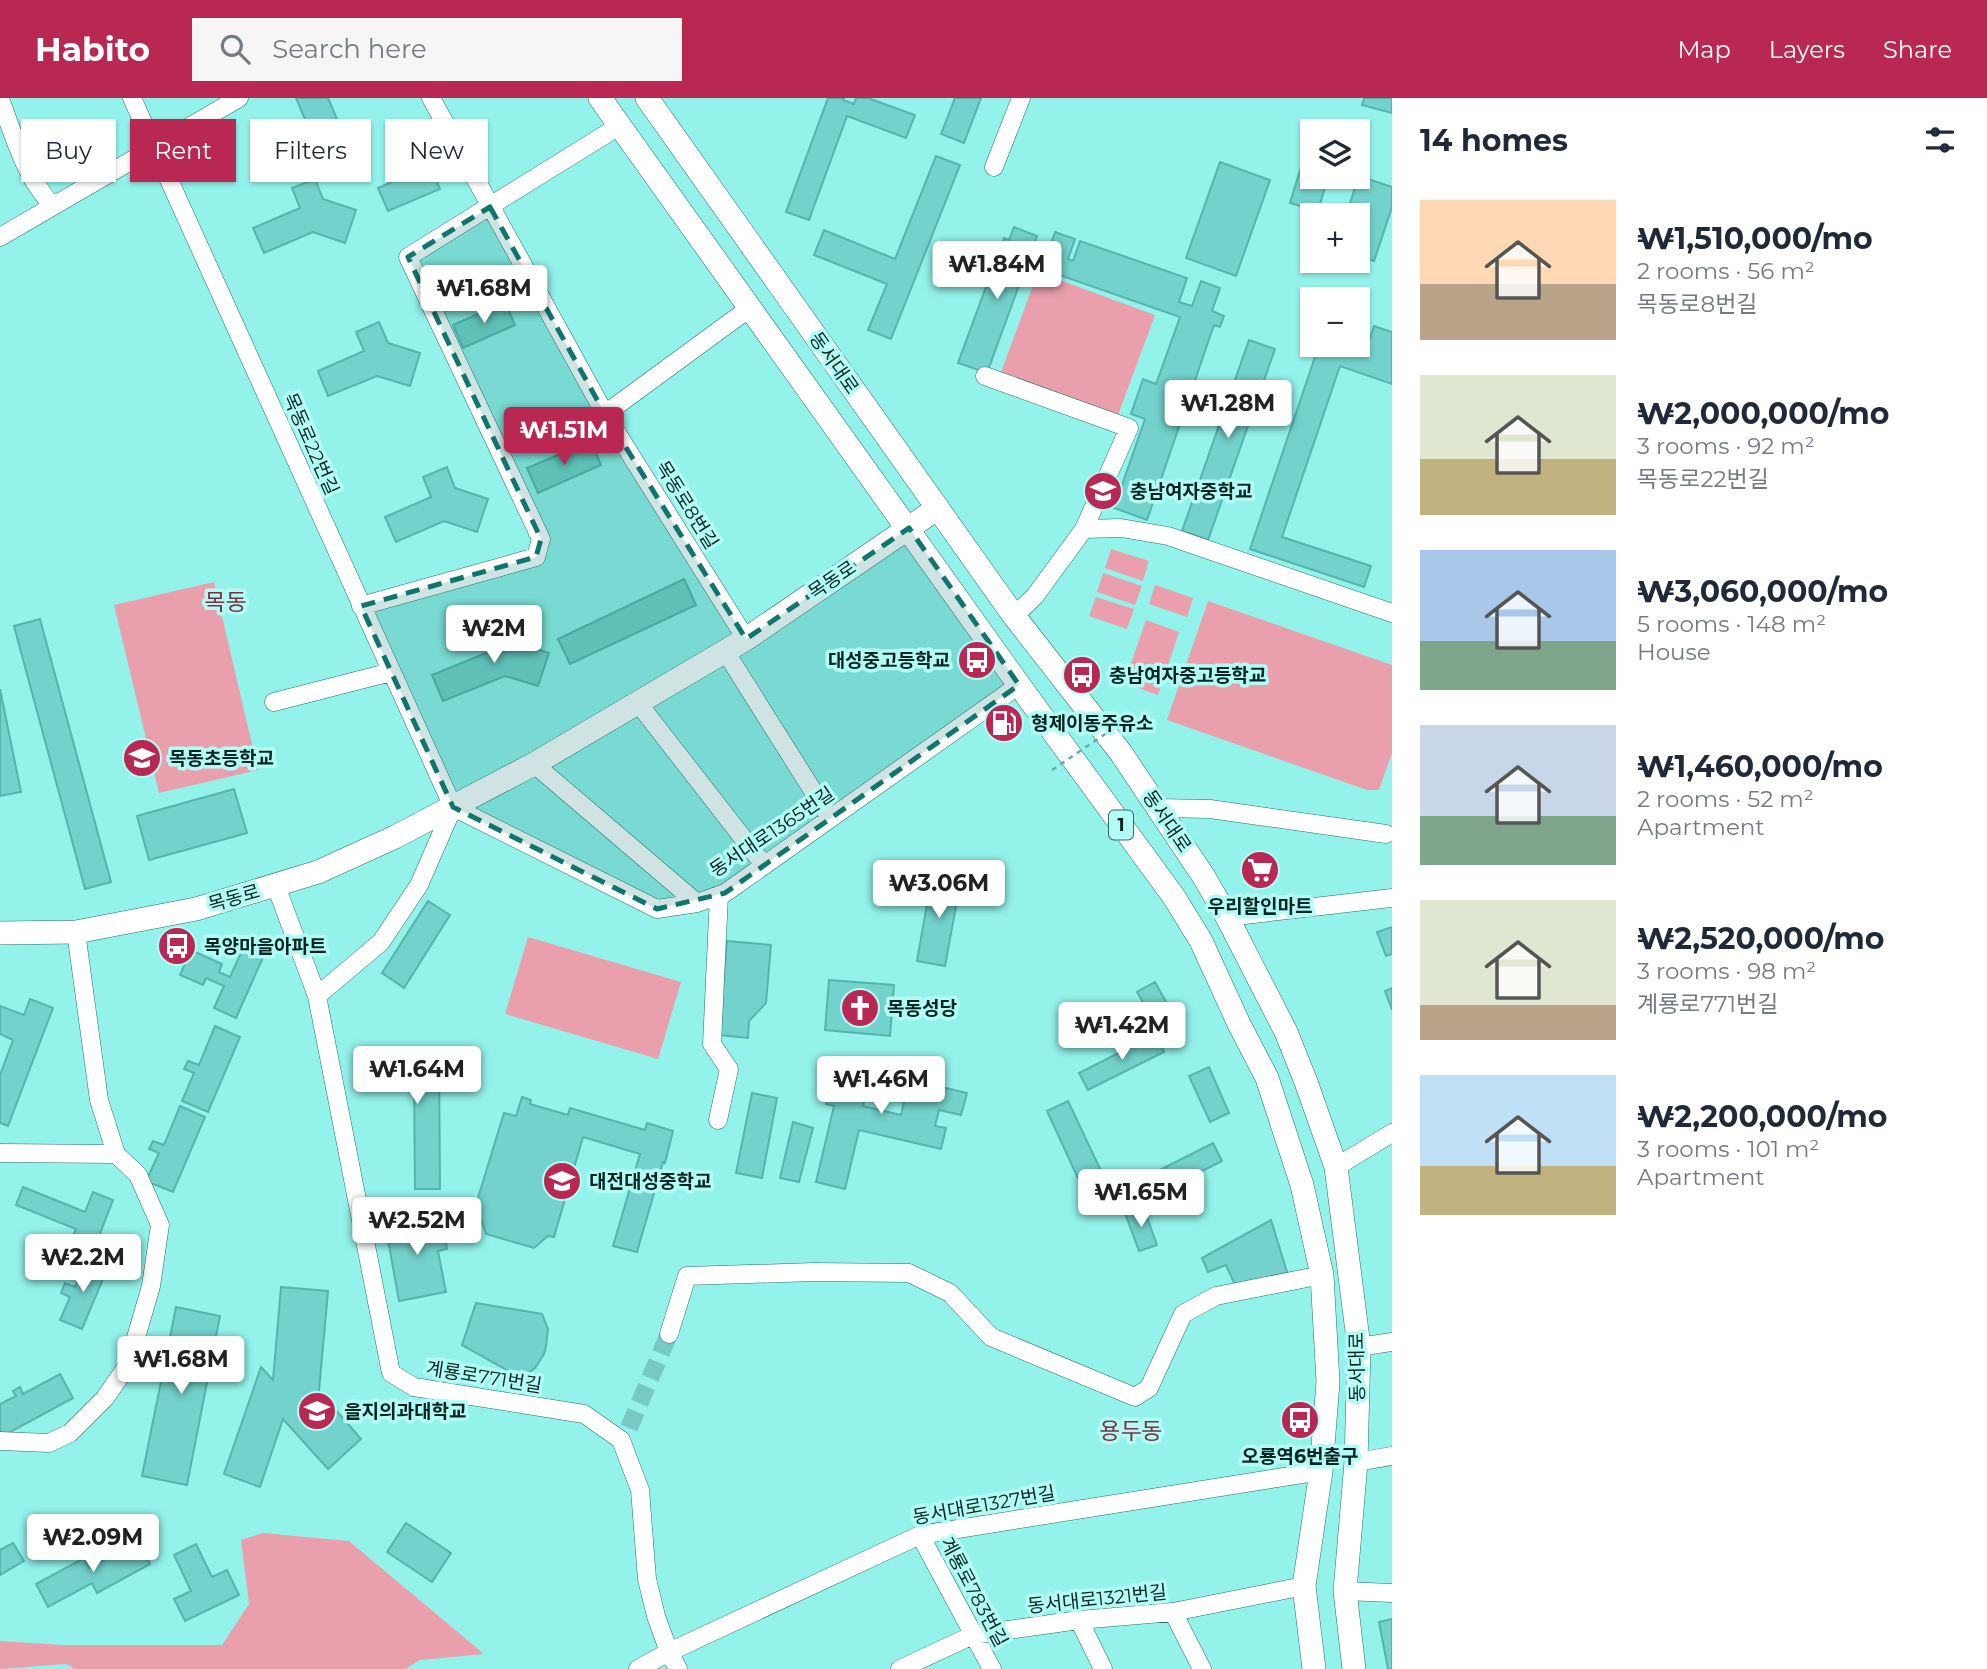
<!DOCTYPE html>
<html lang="en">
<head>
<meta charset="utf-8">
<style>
	body { margin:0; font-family:Montserrat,"Noto Sans KR",sans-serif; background:#f6f6f7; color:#1f2937; height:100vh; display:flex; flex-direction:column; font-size:26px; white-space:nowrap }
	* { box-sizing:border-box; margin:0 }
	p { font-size:23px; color:#747a83 }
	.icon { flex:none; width:38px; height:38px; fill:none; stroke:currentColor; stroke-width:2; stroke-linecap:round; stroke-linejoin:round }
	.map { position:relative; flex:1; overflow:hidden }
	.drawer { display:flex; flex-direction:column; background:#fff; width:595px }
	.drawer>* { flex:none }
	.banner { position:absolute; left:21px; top:21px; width:665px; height:63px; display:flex; gap:14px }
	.tools { position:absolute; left:1300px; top:21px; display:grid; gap:14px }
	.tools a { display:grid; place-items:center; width:70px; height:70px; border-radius:0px; background:#fff; box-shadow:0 2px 5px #0004; font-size:35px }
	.price { position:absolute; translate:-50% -60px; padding:0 16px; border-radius:7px; background:#fff; color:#222; font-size:23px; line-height:46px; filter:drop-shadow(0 2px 4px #0008) }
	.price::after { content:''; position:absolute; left:50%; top:42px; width:21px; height:16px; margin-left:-10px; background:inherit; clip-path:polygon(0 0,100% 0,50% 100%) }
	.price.active { background:#b82853; color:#fff }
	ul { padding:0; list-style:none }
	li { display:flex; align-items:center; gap:21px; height:175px; padding:0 28px }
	li span { display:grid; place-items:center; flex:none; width:196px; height:140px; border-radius:0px; color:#555 }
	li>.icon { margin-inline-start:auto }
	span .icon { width:84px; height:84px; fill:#fffc; stroke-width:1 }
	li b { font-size:30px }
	h2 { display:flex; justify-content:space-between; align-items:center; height:84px; padding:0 28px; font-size:30px }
	.chip { padding:0 24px; border-radius:0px; background:#fff; box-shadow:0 2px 5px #0004; font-size:24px; line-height:63px }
	.chip.active { background:#b82853; color:#fff }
	header { display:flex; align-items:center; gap:42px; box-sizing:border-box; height:98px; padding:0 35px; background:#b82853; color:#fff }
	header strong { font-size:33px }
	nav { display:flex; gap:38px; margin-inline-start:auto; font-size:24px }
	.search { width:490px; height:63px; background:#f6f6f7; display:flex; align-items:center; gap:18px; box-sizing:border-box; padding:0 24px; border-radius:0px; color:#747a83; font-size:26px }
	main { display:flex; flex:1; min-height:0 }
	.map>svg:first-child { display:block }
	.green { fill:#eaa0ac }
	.building { fill:#73d2cb; stroke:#55b5ae; stroke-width:2; fill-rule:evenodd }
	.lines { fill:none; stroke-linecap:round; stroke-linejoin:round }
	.minor-tunnel { stroke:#77cac3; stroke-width:18; stroke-dasharray:18 9; stroke-linecap:butt }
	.minor-casing { stroke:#24706b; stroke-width:19 }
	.major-casing { stroke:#24706b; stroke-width:24 }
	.minor { stroke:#fff; stroke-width:18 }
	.major { stroke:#fff; stroke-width:23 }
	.path-bridge { stroke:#64afa9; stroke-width:2.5; stroke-dasharray:5 5; stroke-linecap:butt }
	.marked { fill:#0f766e; fill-opacity:0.2; stroke:#0f766e; stroke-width:5; stroke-dasharray:14 9; stroke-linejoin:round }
	.labels { text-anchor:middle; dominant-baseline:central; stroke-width:7; stroke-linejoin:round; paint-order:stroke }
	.shield { fill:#b3fcf6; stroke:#396662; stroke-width:2 }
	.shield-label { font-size:18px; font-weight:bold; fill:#052523 }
	.street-label { font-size:19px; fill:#052523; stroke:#b3fcf6 }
	.poi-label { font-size:19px; font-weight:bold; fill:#052523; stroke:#b3fcf6; text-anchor:start }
	.quarter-label { font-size:23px; fill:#773140; stroke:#b3fcf6 }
</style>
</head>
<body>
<header>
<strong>Habito</strong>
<div class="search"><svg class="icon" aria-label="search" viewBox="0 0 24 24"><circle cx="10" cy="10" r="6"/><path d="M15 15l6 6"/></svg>Search here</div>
<nav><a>Map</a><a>Layers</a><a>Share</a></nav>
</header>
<main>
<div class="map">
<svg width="1392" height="1571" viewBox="0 0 1392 1571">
	<rect width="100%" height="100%" fill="#93f3eb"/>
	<path class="green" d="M1038 174 1155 217 1118 317 1001 274Z
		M1111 451 1149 463 1143 483 1105 470Z
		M1103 475 1142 488 1135 507 1097 494Z
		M214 484 258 672 159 695 114 507Z
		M1155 487 1193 500 1187 519 1149 506Z
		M1096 499 1134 511 1127 531 1089 518Z
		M1208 503 1392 567V655L1379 692H1367L1167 622Z
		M1146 522 1179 534 1158 597 1124 585Z
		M528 839 681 884 658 961 505 916Z
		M263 1435 349 1443 484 1556 420 1562 405 1571H75L66 1566 0 1571V1543L62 1547H222L249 1506 241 1442Z"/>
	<path class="building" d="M296 0H328L348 47 321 59Z
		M828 0H844L843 2 854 6 856 0H868L915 17 906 40 847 18 809 122 786 114Z
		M955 0H981L964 45 941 36Z
		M1364 0H1392V15L1362 7Z
		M936 58 960 67 891 241 868 232 887 186 814 157 824 132 895 161Z
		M1303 62 1312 65V79H1328L1318 113 1290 105Z
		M1220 64 1270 82 1236 178 1186 160Z
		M430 67 440 91 388 113 378 90Z
		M1359 78 1392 89V109L1374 163 1358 157V117H1346Z
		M315 81 323 101 356 112 345 145 313 134 264 155 253 130 300 110 292 90Z
		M1014 129 1037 138 987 275 958 265 1004 140 1009 142Z
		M1055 134 1075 141 1068 161 1073 163 1080 143 1187 180 1179 204 1192 208 1201 183 1220 190 1212 213 1224 218 1220 229 1214 227 1147 422 1114 410 1145 321 1131 316 1143 281 1156 286 1180 219 1042 171Z
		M505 204 515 227 463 250 453 227Z
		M379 224 388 245 420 255 410 288 377 278 328 298 318 273 364 253 356 234Z
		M1374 228 1392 234V286L1340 268 1282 439 1371 468 1364 489 1250 451 1319 247H1355L1352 254 1364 258Z
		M1249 242 1275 251 1208 442 1182 433Z
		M591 343 601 367 538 395 527 370Z
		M447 369 455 390 488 401 477 434 444 423 396 444 385 419 431 399 423 379Z
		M684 481 696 507 570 566 558 541Z
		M40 521 111 784 85 791 14 528Z
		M508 523 516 545 549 555 538 588 505 578 443 603 432 577 491 553 483 534Z
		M0 591 21 694 0 698Z
		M234 691 247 735 149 762 137 718Z
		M932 777 961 781 945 868 917 863Z
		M428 803 450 817 404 890 382 875Z
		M1392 829V856L1386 858 1377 834Z
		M727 843 771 847 766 905 749 923 748 940 719 937Z
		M245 846 265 855 236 920 214 910 224 888 206 880 203 887 180 877 191 852 222 866 219 874 230 879Z
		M829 882 894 887 890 938 825 932Z
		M1155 884 1176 922 1159 932 1137 894Z
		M1392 890V912L1385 893Z
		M30 901 53 910 8 1028 0 1025V977L13 942 0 936V908L24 917Z
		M215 928 240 939 208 1014 182 1003 194 975 184 971 188 963 199 967Z
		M1156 936 1164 954 1088 992 1079 975Z
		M439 954 440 1091H415L414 977 364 978V955Z
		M845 966 967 995 961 1017 939 1012 935 1028 946 1030 941 1051 859 1032 845 1091 816 1084 834 1008 826 1006 832 979 842 981ZM866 995 904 1004 901 1017 863 1008Z
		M1209 969 1229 1015 1210 1024 1189 978Z
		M752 995 777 1000 762 1080 736 1075Z
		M522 999 531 1002 530 1006 568 1017 570 1010 645 1032 647 1025 673 1033 665 1065 663 1064 637 1154 613 1148 640 1056 583 1039 554 1139 548 1138 534 1150 486 1136 480 1118 473 1116 504 1015 516 1018Z
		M1068 1003 1110 1092 1088 1102 1047 1013Z
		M180 1008 205 1019 173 1094 146 1083 159 1055 149 1051 153 1043 164 1047Z
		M793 1024 813 1030 799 1084 780 1080Z
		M1213 1045 1222 1063 1149 1100 1140 1082Z
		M23 1089 85 1114 93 1094 113 1102 91 1159 68 1150 76 1131 16 1107Z
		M1143 1108 1157 1147 1139 1153 1125 1115Z
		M413 1120 414 1125 436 1121 437 1127 443 1126 447 1151 438 1153 446 1194 399 1203 385 1125Z
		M1271 1122 1288 1177 1236 1189 1226 1167 1208 1174 1202 1160Z
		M87 1160 108 1169 82 1231 60 1222 70 1199 61 1195 65 1185 75 1189Z
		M281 1189 328 1193 319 1293 361 1341 328 1371 283 1321 260 1389 224 1376 261 1269 273 1282Z
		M476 1205 542 1216 548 1231 546 1248 544 1256 535 1270 521 1280 462 1247Z
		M176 1209 220 1218 187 1387 142 1378Z
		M60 1276 73 1300 3 1338 0 1333V1306L16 1298 13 1293 20 1289 23 1296Z
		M406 1425 451 1455 432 1484 387 1454Z
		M138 1443 150 1466 97 1495 92 1485 48 1509 36 1486 84 1460 89 1470Z
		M13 1445 24 1463 0 1477V1452Z
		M196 1446 212 1479 227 1472 239 1497 185 1523 174 1501 191 1493 174 1457Z
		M1392 1521V1571H1388L1379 1524Z"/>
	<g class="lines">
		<path class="minor-tunnel" d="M629 1330 669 1236"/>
		<defs>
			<path id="minor" d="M132 0 453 709
				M431 0 605 316 746 541
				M0 1C15 40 24 77 53 108
				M994 69 1021 0
				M0 139 239 0
				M985 278 1129 330 1084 431
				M605 316 751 209
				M361 508 536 459 541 441 408 159 619 28
				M1014 518 1035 498 1084 431 1121 430 1168 438 1392 515
				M725 553 830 720
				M274 604 391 574
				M638 605 764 767
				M534 666 697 805
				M453 709 657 811 697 805 725 795 1019 587
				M1157 710 1210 711 1386 736
				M276 788 317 898 391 1275 414 1289 584 1316 621 1342 640 1392 647 1481 656 1518 669 1554 678 1571
				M1227 819 1392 800
				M317 898 381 844 419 787 453 709
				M718 1022 729 971 712 946 719 797
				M0 1055 116 1056
				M1336 1069 1392 1035
				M669 1236 687 1178 814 1174 909 1175 950 1195 991 1239 1135 1299 1149 1290 1183 1216 1216 1198 1322 1177
				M1359 1249 1392 1244
				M0 1343 49 1345 70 1335 105 1300 128 1267 151 1188 160 1127 138 1077 116 1056 99 1002 76 834
				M1356 1364 1392 1358
				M920 1437 992 1571
				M1345 1493 1392 1495
				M1173 1514 1202 1571
				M1079 1522 1103 1571
				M638 1571 669 1554 920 1437 1321 1373
				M900 1571 973 1537 1079 1522 1173 1514 1304 1488"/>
			<path id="major" d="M600 0 1019 587 1174 799 1201 843 1239 926 1267 980 1302 1087 1322 1177 1328 1284 1321 1373 1304 1488 1314 1571
				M647 0 1014 518 1121 655 1204 779 1227 819 1286 934 1306 984 1336 1069 1359 1249 1356 1364 1345 1493 1354 1571
				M0 835 76 834 196 811 318 774 395 739 534 666 746 541 938 410"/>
		</defs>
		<use href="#minor" class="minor-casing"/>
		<use href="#major" class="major-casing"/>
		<use href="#minor" class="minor"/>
		<use href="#major" class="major"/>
		<path class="path-bridge" d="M1052 672 1120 626"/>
	</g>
	<path class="marked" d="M490 109 605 316 746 541 909 430 1019 587 725 795 657 811 453 709 361 508 536 459 541 441 408 159Z"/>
	<defs>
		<symbol id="school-disc" viewBox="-11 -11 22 22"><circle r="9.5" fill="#b82853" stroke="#b3fcf6"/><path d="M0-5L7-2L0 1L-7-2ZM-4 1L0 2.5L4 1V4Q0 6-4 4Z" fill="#fff"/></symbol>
		<symbol id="bus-disc" viewBox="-11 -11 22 22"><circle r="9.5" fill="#b82853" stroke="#b3fcf6"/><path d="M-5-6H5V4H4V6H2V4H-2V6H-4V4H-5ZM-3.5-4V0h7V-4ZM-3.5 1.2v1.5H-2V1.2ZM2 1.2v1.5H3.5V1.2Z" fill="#fff"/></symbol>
		<symbol id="fuel-disc" viewBox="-11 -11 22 22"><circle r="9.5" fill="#b82853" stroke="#b3fcf6"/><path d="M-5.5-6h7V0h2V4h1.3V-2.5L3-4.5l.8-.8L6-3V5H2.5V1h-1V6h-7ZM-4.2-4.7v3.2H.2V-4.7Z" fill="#fff"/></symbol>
		<symbol id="supermarket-disc" viewBox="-11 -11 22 22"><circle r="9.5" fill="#b82853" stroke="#b3fcf6"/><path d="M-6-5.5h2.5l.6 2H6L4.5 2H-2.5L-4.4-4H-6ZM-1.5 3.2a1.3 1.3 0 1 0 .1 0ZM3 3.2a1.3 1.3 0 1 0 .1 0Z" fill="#fff"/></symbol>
		<symbol id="church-disc" viewBox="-11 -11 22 22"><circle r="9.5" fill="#b82853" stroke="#b3fcf6"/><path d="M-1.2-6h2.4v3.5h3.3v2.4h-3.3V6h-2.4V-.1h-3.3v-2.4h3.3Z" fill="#fff"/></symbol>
		<symbol id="university-disc" viewBox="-11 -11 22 22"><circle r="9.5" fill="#b82853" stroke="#b3fcf6"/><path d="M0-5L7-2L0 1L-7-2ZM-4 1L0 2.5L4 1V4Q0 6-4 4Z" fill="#fff"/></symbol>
	</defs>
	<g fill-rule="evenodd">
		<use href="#school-disc" x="1081" y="371" width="44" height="44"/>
		<use href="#bus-disc" x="955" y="540" width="44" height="44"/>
		<use href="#bus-disc" x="1060" y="555" width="44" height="44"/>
		<use href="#fuel-disc" x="982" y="603" width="44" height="44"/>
		<use href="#school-disc" x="120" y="638" width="44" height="44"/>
		<use href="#supermarket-disc" x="1238" y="750" width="44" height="44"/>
		<use href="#bus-disc" x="155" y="826" width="44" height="44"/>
		<use href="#church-disc" x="838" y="888" width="44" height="44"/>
		<use href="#school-disc" x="540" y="1061" width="44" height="44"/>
		<use href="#university-disc" x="295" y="1291" width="44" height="44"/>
		<use href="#bus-disc" x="1278" y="1300" width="44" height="44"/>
	</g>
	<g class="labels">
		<rect class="shield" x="1109" y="712.5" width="24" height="29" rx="5"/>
		<g class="shield-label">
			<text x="1121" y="727">1</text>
		</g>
		<g class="street-label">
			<text transform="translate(834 265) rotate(55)">동서대로</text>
			<text transform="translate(311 346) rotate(66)">목동로22번길</text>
			<text transform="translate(687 407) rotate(58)">목동로8번길</text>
			<text transform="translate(832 482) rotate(-34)">목동로</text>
			<text transform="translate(1167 723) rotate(56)">동서대로</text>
			<text transform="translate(772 734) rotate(-34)">동서대로1365번길</text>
			<text transform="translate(234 800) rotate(-16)">목동로</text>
			<text transform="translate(1357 1269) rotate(-91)">동서대로</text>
			<text transform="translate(484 1279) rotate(9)">계룡로771번길</text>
			<text transform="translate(984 1407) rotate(-10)">동서대로1327번길</text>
			<text transform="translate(974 1494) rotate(62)">계룡로783번길</text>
			<text transform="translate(1097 1501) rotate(-6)">동서대로1321번길</text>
		</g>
		<g class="poi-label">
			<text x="1130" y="393">충남여자중학교</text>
			<text x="950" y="562" text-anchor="end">대성중고등학교</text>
			<text x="1109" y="577">충남여자중고등학교</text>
			<text x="1031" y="625">형제이동주유소</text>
			<text x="169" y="660">목동초등학교</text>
			<text x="1260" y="808" text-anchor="middle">우리할인마트</text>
			<text x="204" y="848">목양마을아파트</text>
			<text x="887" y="910">목동성당</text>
			<text x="589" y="1083">대전대성중학교</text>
			<text x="344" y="1313">을지의과대학교</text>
			<text x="1300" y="1358" text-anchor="middle">오룡역6번출구</text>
		</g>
		<g class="quarter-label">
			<text x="226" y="504">목동</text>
			<text x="1131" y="1333">용두동</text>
		</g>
	</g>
</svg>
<div class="tools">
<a><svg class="icon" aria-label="layers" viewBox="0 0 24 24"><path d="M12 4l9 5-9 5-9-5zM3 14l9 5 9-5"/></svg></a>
<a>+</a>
<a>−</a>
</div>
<b class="price" style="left:997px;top:203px">₩1.84M</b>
<b class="price" style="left:484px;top:227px">₩1.68M</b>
<b class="price" style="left:1228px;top:342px">₩1.28M</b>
<b class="price active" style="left:564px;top:369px">₩1.51M</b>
<b class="price" style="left:494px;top:567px">₩2M</b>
<b class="price" style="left:939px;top:822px">₩3.06M</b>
<b class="price" style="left:1122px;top:964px">₩1.42M</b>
<b class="price" style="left:417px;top:1008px">₩1.64M</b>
<b class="price" style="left:881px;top:1018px">₩1.46M</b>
<b class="price" style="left:1141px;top:1131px">₩1.65M</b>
<b class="price" style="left:417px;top:1159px">₩2.52M</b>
<b class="price" style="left:83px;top:1196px">₩2.2M</b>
<b class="price" style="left:181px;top:1298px">₩1.68M</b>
<b class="price" style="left:93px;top:1476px">₩2.09M</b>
<div class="banner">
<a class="chip">Buy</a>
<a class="chip active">Rent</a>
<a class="chip">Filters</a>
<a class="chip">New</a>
</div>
</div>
<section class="drawer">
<h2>14 homes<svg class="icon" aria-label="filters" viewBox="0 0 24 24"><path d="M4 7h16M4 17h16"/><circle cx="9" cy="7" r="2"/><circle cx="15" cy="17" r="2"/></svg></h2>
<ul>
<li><span style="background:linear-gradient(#ffd9b3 60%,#b9a48a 0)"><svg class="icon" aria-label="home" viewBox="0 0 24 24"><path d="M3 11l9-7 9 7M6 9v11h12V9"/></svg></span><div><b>₩1,510,000/mo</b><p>2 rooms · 56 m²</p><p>목동로8번길</p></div></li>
<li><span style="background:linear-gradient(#dfe7d0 60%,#c2b280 0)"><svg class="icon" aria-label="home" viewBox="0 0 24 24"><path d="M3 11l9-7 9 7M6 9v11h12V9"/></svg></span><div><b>₩2,000,000/mo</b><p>3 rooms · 92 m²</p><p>목동로22번길</p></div></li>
<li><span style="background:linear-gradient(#a9c7e8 65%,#7fa58c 0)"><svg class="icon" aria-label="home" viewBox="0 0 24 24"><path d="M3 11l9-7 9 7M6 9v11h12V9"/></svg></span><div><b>₩3,060,000/mo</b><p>5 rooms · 148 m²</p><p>House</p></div></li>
<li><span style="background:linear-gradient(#c9d6e8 65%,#7fa58c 0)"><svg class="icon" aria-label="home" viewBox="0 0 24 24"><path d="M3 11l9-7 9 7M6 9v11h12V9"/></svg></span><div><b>₩1,460,000/mo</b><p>2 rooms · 52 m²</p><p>Apartment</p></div></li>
<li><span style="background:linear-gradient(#dfe7d0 75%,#b9a48a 0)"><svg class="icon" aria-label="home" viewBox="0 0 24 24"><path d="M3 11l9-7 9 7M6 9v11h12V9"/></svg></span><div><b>₩2,520,000/mo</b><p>3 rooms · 98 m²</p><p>계룡로771번길</p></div></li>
<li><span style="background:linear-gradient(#bfe0f5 65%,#c2b280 0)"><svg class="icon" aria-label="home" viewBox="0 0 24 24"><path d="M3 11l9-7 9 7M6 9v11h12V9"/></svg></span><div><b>₩2,200,000/mo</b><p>3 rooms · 101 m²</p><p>Apartment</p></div></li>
</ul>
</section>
</main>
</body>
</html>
